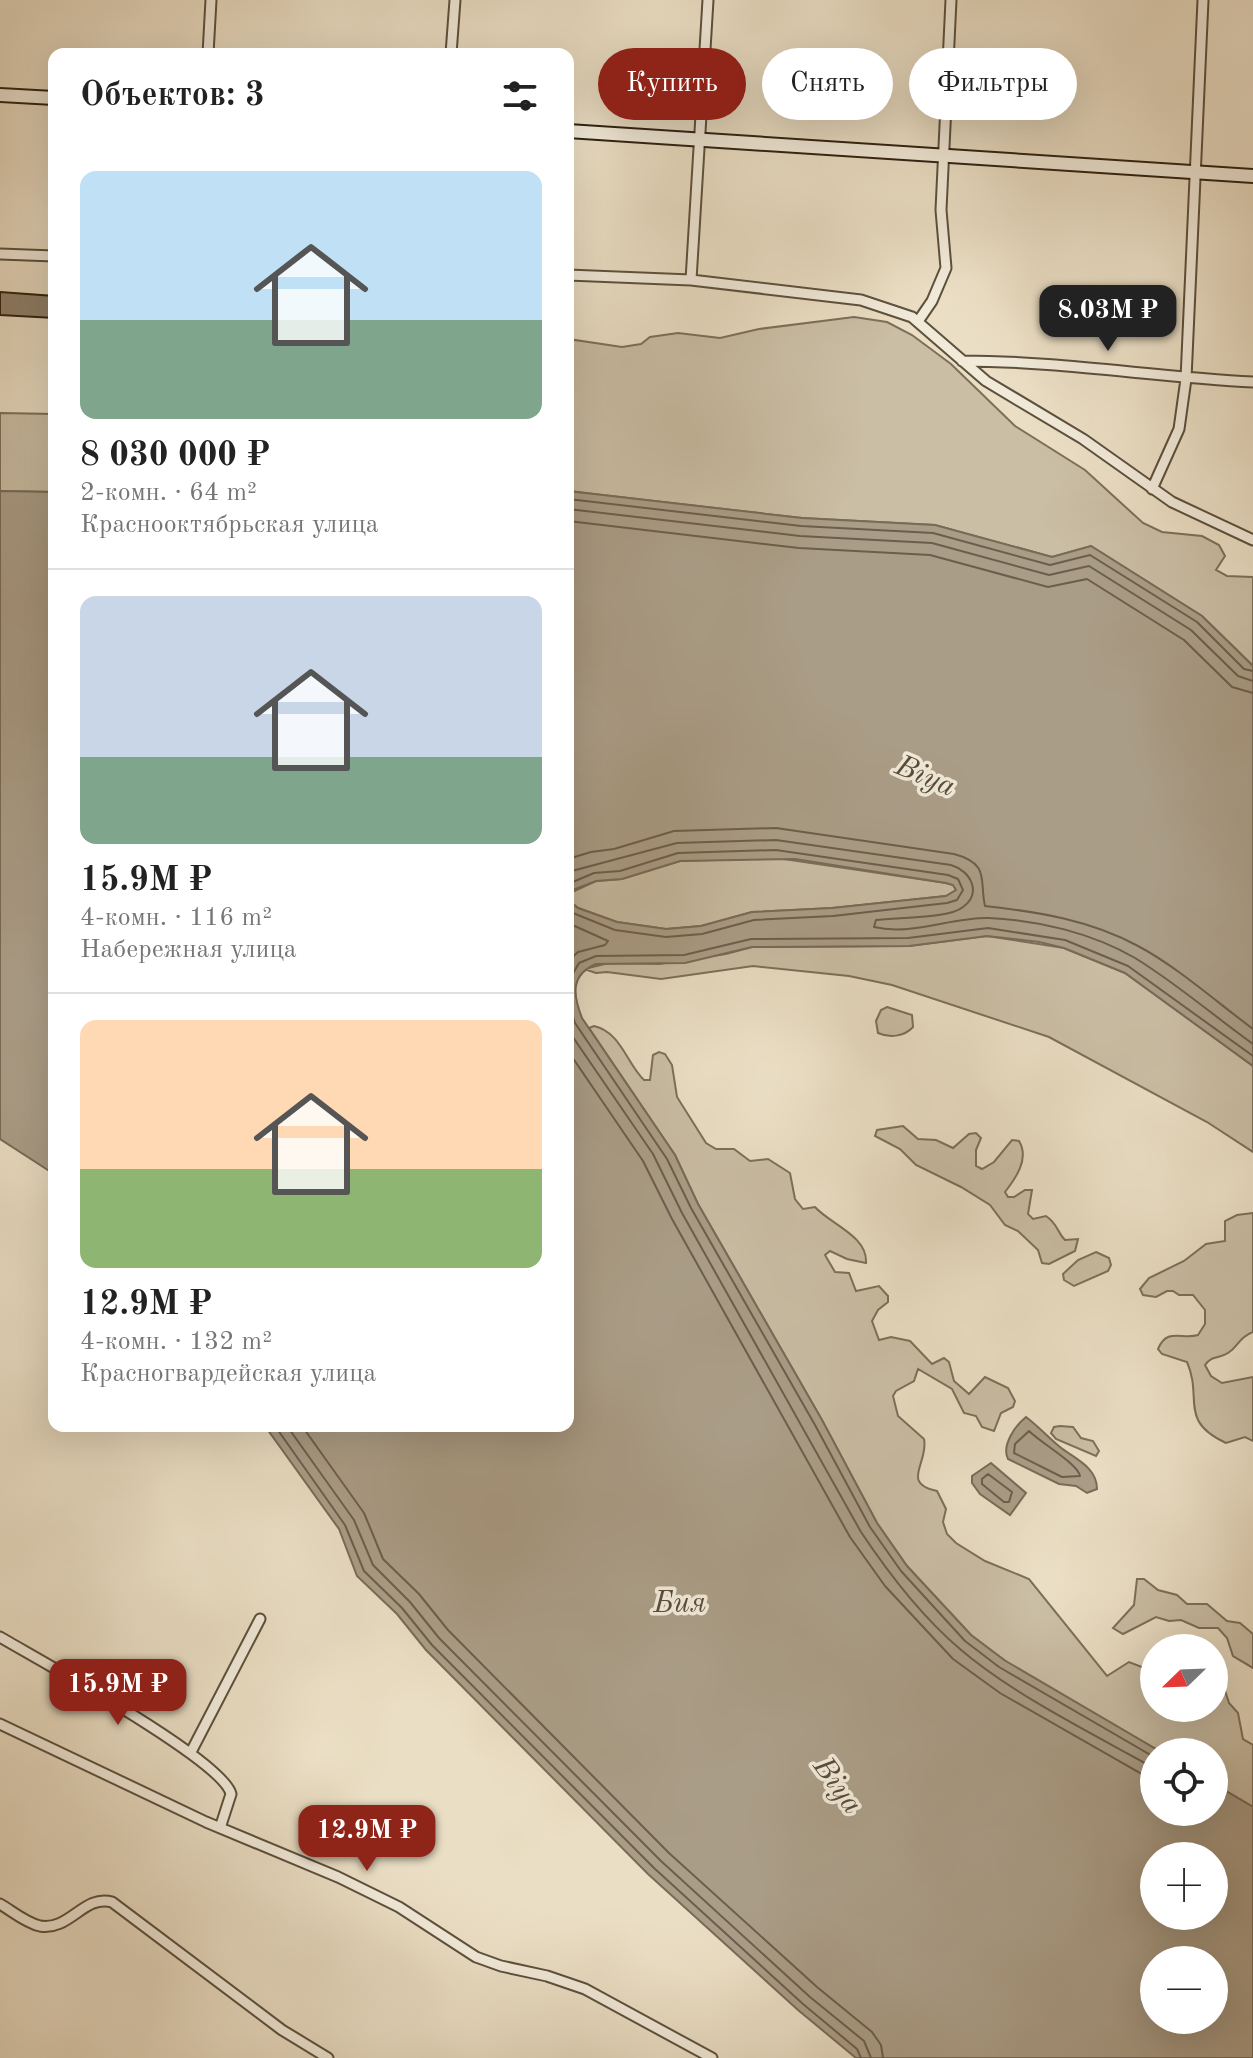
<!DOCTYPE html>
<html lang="ru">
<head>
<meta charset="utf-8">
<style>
	body { margin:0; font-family:"Old Standard TT",serif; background:#f2f2f2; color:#222; height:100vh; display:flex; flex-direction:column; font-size:30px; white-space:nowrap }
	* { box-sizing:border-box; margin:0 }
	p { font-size:26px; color:#767676 }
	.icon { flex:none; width:44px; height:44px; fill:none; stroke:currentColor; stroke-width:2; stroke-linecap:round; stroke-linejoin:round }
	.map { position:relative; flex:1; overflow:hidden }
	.drawer { position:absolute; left:48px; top:48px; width:526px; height:1384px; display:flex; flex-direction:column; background:#fff; border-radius:16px; box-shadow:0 8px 32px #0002 }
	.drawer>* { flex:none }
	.hud { position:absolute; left:598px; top:48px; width:534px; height:72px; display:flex; gap:16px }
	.needle { width:52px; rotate:247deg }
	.buttons { position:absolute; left:1140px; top:1634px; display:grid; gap:16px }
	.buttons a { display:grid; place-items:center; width:88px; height:88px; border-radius:50%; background:#fff; box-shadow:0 8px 32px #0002; font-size:40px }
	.price { position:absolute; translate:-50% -68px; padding:0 18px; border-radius:16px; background:#8f2418; color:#fff; font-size:26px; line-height:52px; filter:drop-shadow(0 2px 4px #0008) }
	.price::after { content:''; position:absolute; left:50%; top:48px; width:24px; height:18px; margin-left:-12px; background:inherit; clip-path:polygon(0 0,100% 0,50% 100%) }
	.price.on { background:#222; color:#fff }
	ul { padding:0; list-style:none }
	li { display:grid; align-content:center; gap:16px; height:424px; padding:0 32px }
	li+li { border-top:2px solid #e0e0e0 }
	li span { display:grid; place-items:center; height:248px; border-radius:16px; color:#555 }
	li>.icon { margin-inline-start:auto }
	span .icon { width:144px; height:144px; fill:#fffc; stroke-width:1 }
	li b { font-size:34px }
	h2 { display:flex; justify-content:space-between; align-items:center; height:96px; padding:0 32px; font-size:34px }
	.pill { padding:0 28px; border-radius:36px; background:#fff; box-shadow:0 8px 32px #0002; font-size:28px; line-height:72px }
	.pill.on { background:#8f2418; color:#fff }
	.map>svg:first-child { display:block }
	.green { fill:#cabea5; stroke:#7c6f5a; stroke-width:2 }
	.water { fill:#aa9d87; stroke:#786b57; stroke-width:2; fill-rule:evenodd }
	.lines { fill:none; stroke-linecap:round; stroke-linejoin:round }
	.shore { stroke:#6c5e4c; stroke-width:2 }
	.building { fill:#90836e; stroke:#2e2010; stroke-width:2 }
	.minor-casing { stroke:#5d503d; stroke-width:13 }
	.secondary-casing { stroke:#2e2010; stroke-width:16 }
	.minor { stroke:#f1ead9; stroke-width:9 }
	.secondary { stroke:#f1ead9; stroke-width:12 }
	.labels { text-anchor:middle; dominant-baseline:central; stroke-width:7; stroke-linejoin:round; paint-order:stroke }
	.water-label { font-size:30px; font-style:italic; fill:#594c3a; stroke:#f1ead9 }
</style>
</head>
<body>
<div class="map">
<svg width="1253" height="2058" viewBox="0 0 1253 2058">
	<rect width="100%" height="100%" fill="#eadec4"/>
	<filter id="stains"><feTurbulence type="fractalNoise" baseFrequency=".0025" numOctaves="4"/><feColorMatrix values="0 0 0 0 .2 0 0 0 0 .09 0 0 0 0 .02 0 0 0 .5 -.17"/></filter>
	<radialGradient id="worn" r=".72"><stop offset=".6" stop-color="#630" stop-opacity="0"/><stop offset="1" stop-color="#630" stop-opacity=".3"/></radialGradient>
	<path class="green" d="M854 317 887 322 912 335 951 364 1015 426 1085 470 1143 523 1162 532 1202 536 1219 545 1225 556 1216 570 1227 576 1253 577V666L1202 616 1091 546 1052 557 935 525 802 518 568 491V339L622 347 641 344 650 337 678 333 720 338 759 329Z
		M0 413 54 414V492L0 491Z
		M777 858 946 883 953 885 956 890 946 896 832 908 752 912 701 926 666 929 617 922 578 908 568 900 570 893 596 881 622 879 680 861Z
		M987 936 1064 948 1125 973 1253 1066V1152L1207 1122 1049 1037 892 985 849 976 753 966 661 979 607 972 596 973 584 969 609 963 659 964 726 954 752 947 909 946Z
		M887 1007 912 1015 913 1027C904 1037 889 1038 878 1033L876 1021 881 1010Z
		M594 1026C621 1032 627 1064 644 1080H650L653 1055 659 1052 665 1054 672 1065 677 1097 706 1143 716 1149H734L750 1161 768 1159 790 1173 795 1199 803 1209 815 1207C830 1224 868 1236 866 1263L847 1259 830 1251 825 1255 835 1272 849 1273 856 1291 879 1286 888 1296V1302L878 1310 872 1321 879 1340 891 1337 910 1341 932 1364 944 1358 949 1362 954 1381 969 1394 985 1377 1008 1388 1015 1401 1013 1407 1001 1413 994 1431 982 1427 976 1416 964 1413 952 1389 918 1369 914 1381 896 1391 893 1396 898 1416 924 1439C929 1463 900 1483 937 1491L946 1509 943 1522 947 1534 956 1543 985 1561 1029 1579 1107 1676 1129 1662 1147 1669 1154 1667V1708H1214V1668L1219 1672 1229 1703 1238 1713 1243 1739 1253 1745V1807L1214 1784V1752H1161L1015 1668 971 1635 907 1566 877 1523 822 1420 698 1204 675 1155 589 1028Z
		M903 1126 918 1139 936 1140 953 1148 969 1134 976 1133 981 1138 976 1150V1166L982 1169 994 1162 1012 1140 1019 1141C1030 1159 1015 1179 1005 1192L1008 1197H1014L1025 1190H1032L1028 1214 1033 1219 1046 1216C1058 1224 1057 1232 1065 1240L1078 1239 1075 1251 1049 1264 1042 1263 1038 1250 1018 1231 1005 1225 990 1205 961 1187 916 1165 900 1149 875 1136 877 1130Z
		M1253 1213V1332C1238 1338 1239 1346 1228 1353 1219 1359 1212 1355 1205 1365L1211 1376 1222 1383 1253 1377V1441L1245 1437 1226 1443C1178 1421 1203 1398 1187 1362L1162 1354 1158 1349C1167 1327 1182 1340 1198 1335L1205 1324V1310L1193 1295H1179L1173 1291H1167L1156 1297 1143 1295 1140 1289 1149 1278 1184 1261 1206 1244 1225 1241V1221L1237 1215Z
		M1096 1252 1109 1258 1111 1265 1108 1271 1074 1286 1064 1280 1063 1274 1078 1260Z
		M1060 1426 1073 1427 1081 1438 1093 1441 1099 1451 1096 1456 1056 1439 1051 1433 1054 1427Z
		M1137 1579H1144L1158 1590 1177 1595 1187 1604H1207L1227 1621 1240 1623 1253 1634V1668L1233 1656 1227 1638 1218 1628H1199L1181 1620 1169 1621 1156 1617 1123 1634 1113 1628 1134 1605Z"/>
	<path class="water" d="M0 491 54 492V1174L0 1139Z
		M568 491 802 518 935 525 1052 557 1091 546 1202 616 1253 666V1066L1125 973 1064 948 1039 942 987 936 909 946 752 947 685 963 596 964C570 975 573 995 582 1018L675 1155 698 1204 822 1420 877 1523 907 1566 971 1635 1004 1660 1161 1752H1154V1812H1214V1784L1253 1807V2058H856L798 2010 648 1874 426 1650 397 1614 357 1576 339 1529 265 1426H568V900L578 908 617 922 666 929 701 926 752 912 832 908 946 896 956 890 953 885 946 883 795 859 680 861 622 879 596 881 575 889 568 896ZM1154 1856H1214V1916H1154ZM1154 1960H1214V2020H1154Z
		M1026 1417C1038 1426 1048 1437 1060 1447 1075 1459 1097 1467 1097 1489L1087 1493 1076 1486 1059 1484 1008 1459C1001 1445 1016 1425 1026 1417Z
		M991 1463 1026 1493 1010 1515 980 1494 972 1483V1476Z"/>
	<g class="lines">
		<path class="shore" d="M568 499 801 526 933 533 1050 565 1090 555 1197 622 1244 669 1253 671
			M568 509 800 536 932 543 1049 575 1089 566 1191 630 1238 676 1253 681
			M568 521 799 548 930 555 1048 587 1087 579 1184 640 1232 687 1253 693
			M568 859 591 852 614 849 674 831 776 828 954 854C991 864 979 881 985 906 1039 912 1090 920 1138 946 1176 966 1218 1003 1253 1029
			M568 872 677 843 776 840 951 865C971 871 982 893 963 907 949 919 897 917 876 920L874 927C912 936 951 917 989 918 1038 920 1092 933 1135 958 1176 983 1214 1016 1253 1044
			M568 884 594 873 620 871 678 853 776 850 948 875 958 879 963 890 957 900 947 903 833 916 754 920 702 934 666 937 615 930 568 911
			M568 923 608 941 605 945 578 952 568 961
			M568 982 579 963 596 956 684 955 751 939 908 938 988 928 1065 940 1128 966 1253 1056
			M568 1001 575 1023 667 1159 691 1208 815 1425 870 1527 901 1571 965 1641 999 1667 1154 1757
			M568 1030 653 1154 682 1213 861 1532C889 1574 921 1616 960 1649 1012 1694 1093 1734 1154 1768
			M568 1051 643 1161 672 1219 850 1537 885 1586 953 1659 1000 1693 1154 1781
			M275 1426 345 1525 364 1571 402 1608 432 1645 654 1868 803 2004 857 2049 861 2058
			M287 1426 354 1520 373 1565 410 1602 439 1638 661 1861 810 1997 864 2041 871 2058
			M302 1426 364 1513 383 1559 419 1594 448 1630 669 1853 817 1987 872 2032 881 2045 883 2058
			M1029 1431C1041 1443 1078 1464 1080 1476L1062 1477 1014 1453 1015 1444Z
			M988 1474 1012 1492 1009 1502H1004L982 1484V1479Z"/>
	</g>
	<path class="building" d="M0 292 54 296V318L0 315Z"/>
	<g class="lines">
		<defs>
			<path id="minor" d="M208 54 211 0
				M451 54 455 0
				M0 254 54 256
				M568 275 691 280 861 300 912 317 986 381 1083 439 1172 502 1253 540
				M691 280 708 0
				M919 320 932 301 946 268 941 210 951 0
				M962 361C1059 361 1155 377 1253 382
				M1152 489 1179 429 1186 379 1203 0
				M0 1637C39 1660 223 1760 231 1794L220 1828
				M0 1724 206 1822 338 1877 399 1907 476 1957 501 1966 547 1976 585 1989 712 2058
				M191 1752 260 1619
				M0 1904C12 1911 26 1923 40 1926 70 1931 84 1894 112 1902L282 2030 328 2058"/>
			<path id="secondary" d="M0 95 54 98
				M568 131 1253 176"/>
		</defs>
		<use href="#minor" class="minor-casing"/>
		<use href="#secondary" class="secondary-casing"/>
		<use href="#minor" class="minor"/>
		<use href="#secondary" class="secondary"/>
	</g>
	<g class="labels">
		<g class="water-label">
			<text transform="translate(925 777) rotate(23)">Biya</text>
			<text x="680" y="1604">Бия</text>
			<text transform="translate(837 1786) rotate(54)">Biya</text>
		</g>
	</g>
	<rect width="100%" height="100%" filter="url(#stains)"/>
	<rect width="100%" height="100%" fill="url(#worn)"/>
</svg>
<div class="buttons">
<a><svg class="needle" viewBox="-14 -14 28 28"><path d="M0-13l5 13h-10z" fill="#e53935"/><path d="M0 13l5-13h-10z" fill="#767676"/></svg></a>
<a><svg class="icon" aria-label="locate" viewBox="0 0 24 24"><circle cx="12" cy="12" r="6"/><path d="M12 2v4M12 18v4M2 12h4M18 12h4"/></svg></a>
<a>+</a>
<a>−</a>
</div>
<b class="price on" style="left:1108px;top:353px">8.03M ₽</b>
<b class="price" style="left:118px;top:1727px">15.9M ₽</b>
<b class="price" style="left:367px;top:1873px">12.9M ₽</b>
<div class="hud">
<a class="pill on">Купить</a>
<a class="pill">Снять</a>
<a class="pill">Фильтры</a>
</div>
<section class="drawer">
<h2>Объектов: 3<svg class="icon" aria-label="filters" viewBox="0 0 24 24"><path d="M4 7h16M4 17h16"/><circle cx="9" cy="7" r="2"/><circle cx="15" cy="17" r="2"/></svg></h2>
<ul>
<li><span style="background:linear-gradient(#bfe0f5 60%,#7fa58c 0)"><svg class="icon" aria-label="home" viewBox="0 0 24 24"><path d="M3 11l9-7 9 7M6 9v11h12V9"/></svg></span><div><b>8 030 000 ₽</b><p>2-комн. · 64 m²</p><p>Краснооктябрьская улица</p></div></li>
<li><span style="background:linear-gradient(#c9d6e8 65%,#7fa58c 0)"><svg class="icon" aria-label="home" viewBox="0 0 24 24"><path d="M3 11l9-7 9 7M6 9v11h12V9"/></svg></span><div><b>15.9M ₽</b><p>4-комн. · 116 m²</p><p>Набережная улица</p></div></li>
<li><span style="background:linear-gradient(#ffd9b3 60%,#8fb573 0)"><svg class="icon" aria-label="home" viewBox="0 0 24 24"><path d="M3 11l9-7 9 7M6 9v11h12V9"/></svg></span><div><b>12.9M ₽</b><p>4-комн. · 132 m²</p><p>Красногвардейская улица</p></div></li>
</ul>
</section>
</div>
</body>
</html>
